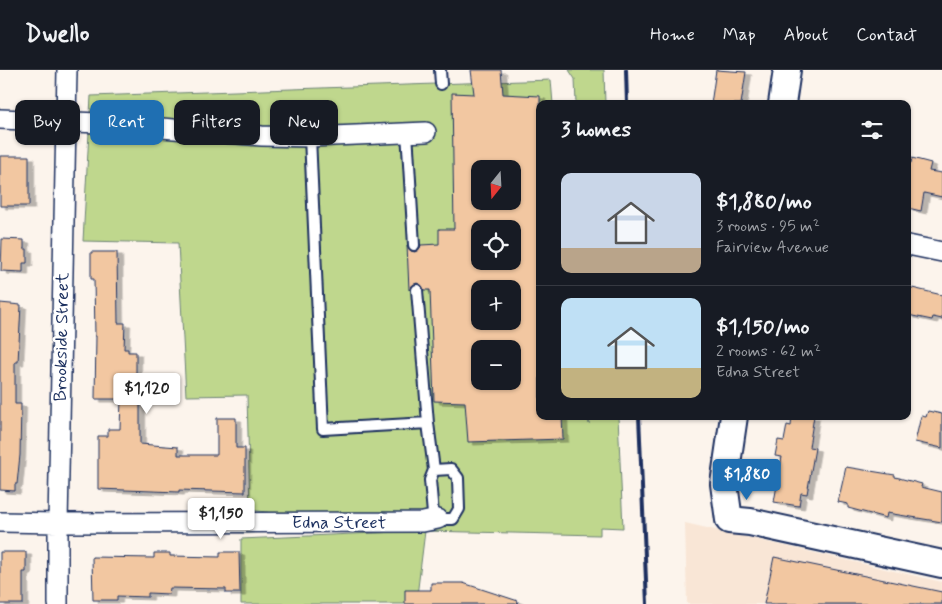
<!DOCTYPE html>
<html lang="en">
<head>
<meta charset="utf-8">
<style>
	body { margin:0; font-family:Mynerve,sans-serif; background:#242831; color:#f1f3f6; height:100vh; display:flex; flex-direction:column; font-size:19px; white-space:nowrap }
	* { box-sizing:border-box; margin:0 }
	p { font-size:16px; color:#9ea1a6 }
	.icon { flex:none; width:28px; height:28px; fill:none; stroke:currentColor; stroke-width:2; stroke-linecap:round; stroke-linejoin:round }
	.map { position:relative; flex:1; overflow:hidden }
	.drawer { position:absolute; left:536px; top:30px; width:375px; height:320px; display:flex; flex-direction:column; background:#171b24; border-radius:10px; box-shadow:0 1px 4px #0004 }
	.drawer>* { flex:none }
	.guide { position:absolute; left:15px; top:30px; width:446px; height:45px; display:flex; gap:10px }
	.needle { width:32px; rotate:198deg }
	.fabs { position:absolute; left:471px; top:90px; display:grid; gap:10px }
	.fabs a { display:grid; place-items:center; width:50px; height:50px; border-radius:10px; background:#171b24; box-shadow:0 1px 4px #0004; font-size:25px }
	.price { position:absolute; translate:-50% -42px; padding:0 11px; border-radius:5px; background:#fff; color:#222; font-size:16px; line-height:32px; filter:drop-shadow(0 1px 2px #0008) }
	.price::after { content:''; position:absolute; left:50%; top:30px; width:15px; height:11px; margin-left:-8px; background:inherit; clip-path:polygon(0 0,100% 0,50% 100%) }
	.price.selected { background:#1f6fb2; color:#fff }
	ul { padding:0; list-style:none }
	li { display:flex; align-items:center; gap:15px; height:125px; padding:0 25px }
	li+li { border-top:1px solid #363941 }
	li span { display:grid; place-items:center; flex:none; width:140px; height:100px; border-radius:10px; color:#555 }
	li>.icon { margin-inline-start:auto }
	span .icon { width:60px; height:60px; fill:#fffc; stroke-width:1 }
	li b { font-size:21px }
	h2 { display:flex; justify-content:space-between; align-items:center; height:60px; padding:0 25px; font-size:21px }
	.pill { padding:0 18px; border-radius:10px; background:#171b24; box-shadow:0 1px 4px #0004; font-size:18px; line-height:45px }
	.pill.selected { background:#1f6fb2; color:#fff }
	header { display:flex; align-items:center; gap:30px; box-sizing:border-box; height:70px; padding:0 25px; background:#171b24; border-bottom:1px solid #363941 }
	header strong { font-size:24px }
	nav { display:flex; gap:28px; margin-inline-start:auto; font-size:18px }
	.map>svg:first-child { display:block }
	.built { fill:#f9e6d6 }
	.green { fill:#bfd78d; stroke:#6d8376; fill-rule:evenodd }
	.building { fill:#f2c7a1; stroke:#1b2f5e; fill-rule:evenodd; filter:url(#shadow) }
	.lines { fill:none; stroke-linecap:round; stroke-linejoin:round }
	.lane-casing { stroke:#1b2f5e; stroke-width:14 }
	.street-casing { stroke:#1b2f5e; stroke-width:22 }
	.secondary-casing { stroke:#1b2f5e; stroke-width:30 }
	.lane { stroke:#fff; stroke-width:10 }
	.street { stroke:#fff; stroke-width:19 }
	.secondary { stroke:#fff; stroke-width:26 }
	.rail { stroke:#1b2f5e; stroke-width:4 }
	.labels { text-anchor:middle; dominant-baseline:central; stroke-width:5; stroke-linejoin:round; paint-order:stroke }
	.street-label { font-size:18px; fill:#1b2f5e; stroke:#fff }
</style>
</head>
<body>
<header>
<strong>Dwello</strong>
<nav><a>Home</a><a>Map</a><a>About</a><a>Contact</a></nav>
</header>
<div class="map">
<svg width="942" height="534" viewBox="0 0 942 534">
	<defs>
		<filter id="shadow"><feDropShadow dx="5.5" dy="3" stdDeviation="0" flood-color="#0004"/></filter>
	</defs>
	<rect width="100%" height="100%" fill="#fcf4ec"/>
	<filter id="ink" filterUnits="userSpaceOnUse"><feTurbulence type="fractalNoise" baseFrequency=".02" numOctaves="2"/><feDisplacementMap in="SourceGraphic" scale="10" xChannelSelector="R" yChannelSelector="G"/><feConvolveMatrix kernelMatrix="1 2 1 2 8 2 1 2 1" color-interpolation-filters="sRGB"/></filter>
	<g filter="url(#ink)">
		<path class="built" d="M685 453 942 512V534H687Z"/>
		<path class="green" d="M569 0H604L605 34H576L575 9Z
			M551 10 553 34H540V346H587L589 354 591 346H618L623 458 600 457V465L425 461 416 534H241V469L421 461 250 440 247 325 186 326 178 173 83 171 91 26ZM480 99H512V131H480ZM480 159H512V191H480ZM480 219H512V251H480ZM480 279H512V311H480Z"/>
		<path class="building" d="M471 0H501L503 24 540 26V346H562L563 369 468 372 465 332 434 331 430 220H424L422 216 417 213 413 215 409 220 407 175 411 181 415 182 420 178 421 175 439 174V159H454L452 23 474 24ZM480 99H512V131H480ZM480 159H512V191H480ZM480 219H512V251H480ZM480 279H512V311H480Z
			M716 0 746 2 741 34H711Z
			M0 86H29V136H0Z
			M912 88 931 93 929 101 942 103V127L924 123 921 141 908 138V92L911 93Z
			M2 169 24 170V179H27V193H23V202L1 201Z
			M91 182H117L118 253H125L124 279H128V282H136V311H140V374L178 377V385H217V348H236V378H245V422L179 420V422L98 419V366H108V359H120L121 329H95L96 266H95L94 209H91Z
			M908 217 942 225V249L933 247 932 250 908 245Z
			M0 233 21 235 18 292H15V334H21L20 385 17 414H15V421L0 420Z
			M928 341 942 344V378L915 372 921 346 926 347Z
			M792 346H814L809 377 815 378 807 424 801 423 799 436 774 432 782 387 775 386 778 370 784 371 787 355 791 356Z
			M846 397 895 405V407L922 414 921 417 942 422V452L887 443 886 448 848 438V434L838 432Z
			M0 482H26V502H23V534H0Z
			M220 482H239L240 523H226V519L170 518 169 524 148 523V527L117 526V530H93L92 487 154 488V483H170V486L220 487Z
			M774 487 942 522V534H764Z
			M431 513H463L518 531 517 534H405V520H431Z"/>
		<g class="lines">
			<defs>
				<path id="lane" d="M440 0 441 14
					M407 62 414 175
					M310 67 323 359 428 353 417 220
					M428 353 434 400 430 410 433 444 438 449H453L459 439 458 408 451 399 434 400"/>
				<path id="street" d="M0 49 99 53 262 66 310 67 426 62
					M908 175 942 182
					M0 452 58 453 423 452 438 449
					M58 534V453L67 0"/>
				<path id="secondary" d="M782 34 787 0
					M734 346 724 414 729 450 750 452 942 494"/>
			</defs>
			<use href="#lane" class="lane-casing"/>
			<use href="#street" class="street-casing"/>
			<use href="#secondary" class="secondary-casing"/>
			<use href="#lane" class="lane"/>
			<use href="#street" class="street"/>
			<use href="#secondary" class="secondary"/>
			<path class="rail" d="M626 0 627 34
				M639 346 647 534"/>
		</g>
	</g>
	<g class="labels">
		<g class="street-label">
			<text transform="translate(62 267) rotate(-89)">Brookside Street</text>
			<text x="339" y="453">Edna Street</text>
		</g>
	</g>
</svg>
<div class="fabs">
<a><svg class="needle" viewBox="-14 -14 28 28"><path d="M0-13l5 13h-10z" fill="#e53935"/><path d="M0 13l5-13h-10z" fill="#9ea1a6"/></svg></a>
<a><svg class="icon" aria-label="locate" viewBox="0 0 24 24"><circle cx="12" cy="12" r="6"/><path d="M12 2v4M12 18v4M2 12h4M18 12h4"/></svg></a>
<a>+</a>
<a>−</a>
</div>
<b class="price" style="left:147px;top:345px">$1,120</b>
<b class="price selected" style="left:747px;top:431px">$1,880</b>
<b class="price" style="left:221px;top:470px">$1,150</b>
<div class="guide">
<a class="pill">Buy</a>
<a class="pill selected">Rent</a>
<a class="pill">Filters</a>
<a class="pill">New</a>
</div>
<section class="drawer">
<h2>3 homes<svg class="icon" aria-label="filters" viewBox="0 0 24 24"><path d="M4 7h16M4 17h16"/><circle cx="9" cy="7" r="2"/><circle cx="15" cy="17" r="2"/></svg></h2>
<ul>
<li><span style="background:linear-gradient(#c9d6e8 75%,#b9a48a 0)"><svg class="icon" aria-label="home" viewBox="0 0 24 24"><path d="M3 11l9-7 9 7M6 9v11h12V9"/></svg></span><div><b>$1,880/mo</b><p>3 rooms · 95 m²</p><p>Fairview Avenue</p></div></li>
<li><span style="background:linear-gradient(#bfe0f5 70%,#c2b280 0)"><svg class="icon" aria-label="home" viewBox="0 0 24 24"><path d="M3 11l9-7 9 7M6 9v11h12V9"/></svg></span><div><b>$1,150/mo</b><p>2 rooms · 62 m²</p><p>Edna Street</p></div></li>
</ul>
</section>
</div>
</body>
</html>
